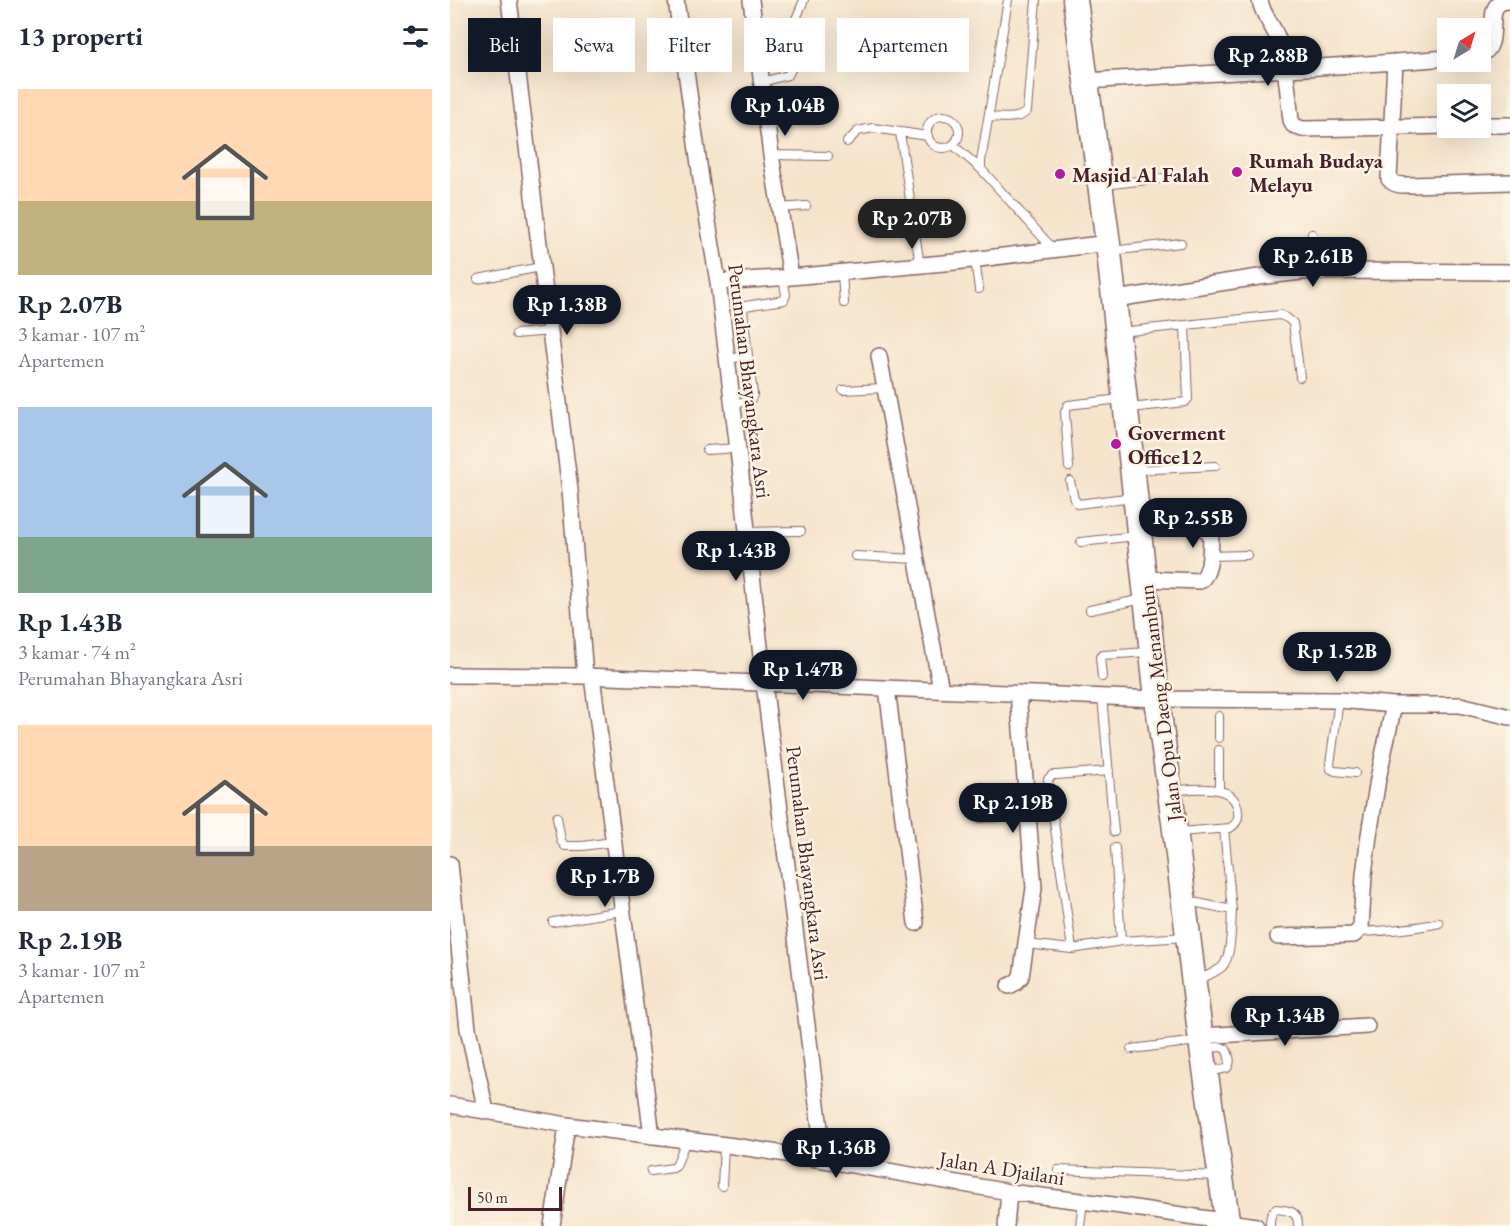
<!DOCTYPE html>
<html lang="id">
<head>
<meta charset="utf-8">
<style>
	body { margin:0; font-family:"EB Garamond",serif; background:#f2f2f3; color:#1f2937; height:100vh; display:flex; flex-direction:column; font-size:22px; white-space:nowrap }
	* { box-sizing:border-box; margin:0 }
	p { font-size:20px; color:#747a83 }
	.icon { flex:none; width:33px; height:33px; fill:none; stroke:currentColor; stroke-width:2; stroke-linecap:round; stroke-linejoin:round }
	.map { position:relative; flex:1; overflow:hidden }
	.details { display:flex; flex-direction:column; background:#fff; width:450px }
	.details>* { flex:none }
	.banner { position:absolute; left:18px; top:18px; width:570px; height:54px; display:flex; gap:12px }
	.needle { width:39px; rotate:38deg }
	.controls { position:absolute; left:987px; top:18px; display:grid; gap:12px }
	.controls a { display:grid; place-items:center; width:54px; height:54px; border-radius:0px; background:#fff; box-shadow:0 6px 24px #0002; font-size:30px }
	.scale { position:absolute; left:18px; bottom:15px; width:94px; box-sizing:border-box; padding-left:6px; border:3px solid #4a1f2b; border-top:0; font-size:16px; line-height:21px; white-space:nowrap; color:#4a1f2b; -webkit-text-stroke:4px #fcf5e5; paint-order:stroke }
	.price { position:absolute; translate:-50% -51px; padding:0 14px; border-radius:21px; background:#111827; color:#fff; font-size:20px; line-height:39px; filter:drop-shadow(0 2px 3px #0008) }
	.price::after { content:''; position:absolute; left:50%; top:36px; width:18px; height:14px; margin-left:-9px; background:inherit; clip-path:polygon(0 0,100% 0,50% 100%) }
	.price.selected { background:#222; color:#fff }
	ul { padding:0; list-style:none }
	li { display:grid; align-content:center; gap:12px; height:318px; padding:0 18px }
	li span { display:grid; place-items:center; height:186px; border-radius:0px; color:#555 }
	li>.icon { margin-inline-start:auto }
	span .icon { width:108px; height:108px; fill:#fffc; stroke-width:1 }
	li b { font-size:26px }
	h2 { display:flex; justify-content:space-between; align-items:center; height:72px; padding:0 18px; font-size:26px }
	.tag { padding:0 21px; border-radius:0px; background:#fff; box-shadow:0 6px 24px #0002; font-size:21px; line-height:54px }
	.tag.selected { background:#111827; color:#fff }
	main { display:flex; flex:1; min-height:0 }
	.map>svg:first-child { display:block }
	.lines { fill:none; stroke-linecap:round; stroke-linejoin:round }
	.service-casing { stroke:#866463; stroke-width:10 }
	.minor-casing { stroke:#866463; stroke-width:18 }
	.trunk-casing { stroke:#866463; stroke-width:27 }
	.service { stroke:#fff; stroke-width:8 }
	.minor { stroke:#fff; stroke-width:15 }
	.trunk { stroke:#fff; stroke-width:24 }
	.poi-dot { fill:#b5179e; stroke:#fcf5e5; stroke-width:2 }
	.labels { text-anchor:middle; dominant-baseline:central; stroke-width:5; stroke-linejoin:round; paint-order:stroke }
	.poi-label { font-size:21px; font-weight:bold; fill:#4a1f2b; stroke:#fcf5e5; text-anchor:start }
	.street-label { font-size:21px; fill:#4a1f2b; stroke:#fcf5e5 }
</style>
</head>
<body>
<main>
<section class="details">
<h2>13 properti<svg class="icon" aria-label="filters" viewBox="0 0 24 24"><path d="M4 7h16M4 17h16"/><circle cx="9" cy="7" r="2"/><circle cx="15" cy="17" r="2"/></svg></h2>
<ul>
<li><span style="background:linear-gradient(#ffd9b3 60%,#c2b280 0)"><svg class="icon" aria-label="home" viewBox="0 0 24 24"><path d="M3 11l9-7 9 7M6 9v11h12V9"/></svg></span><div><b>Rp 2.07B</b><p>3 kamar · 107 m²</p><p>Apartemen</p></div></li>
<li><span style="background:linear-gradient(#a9c7e8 70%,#7fa58c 0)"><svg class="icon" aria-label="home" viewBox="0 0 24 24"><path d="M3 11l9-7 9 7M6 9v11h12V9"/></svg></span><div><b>Rp 1.43B</b><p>3 kamar · 74 m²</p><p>Perumahan Bhayangkara Asri</p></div></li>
<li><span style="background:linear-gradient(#ffd9b3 65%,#b9a48a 0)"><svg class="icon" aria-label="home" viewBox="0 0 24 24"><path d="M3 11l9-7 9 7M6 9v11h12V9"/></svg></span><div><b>Rp 2.19B</b><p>3 kamar · 107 m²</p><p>Apartemen</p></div></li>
</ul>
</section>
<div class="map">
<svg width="1060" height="1226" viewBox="0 0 1060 1226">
	<rect width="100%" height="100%" fill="#fcf5e5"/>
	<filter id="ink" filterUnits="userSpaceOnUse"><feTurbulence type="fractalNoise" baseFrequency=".0167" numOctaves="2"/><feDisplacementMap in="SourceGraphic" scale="12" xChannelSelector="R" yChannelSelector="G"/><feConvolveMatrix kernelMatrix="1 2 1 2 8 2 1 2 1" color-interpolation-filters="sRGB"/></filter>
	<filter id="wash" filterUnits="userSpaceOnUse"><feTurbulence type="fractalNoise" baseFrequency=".008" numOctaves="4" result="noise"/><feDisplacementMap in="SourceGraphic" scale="24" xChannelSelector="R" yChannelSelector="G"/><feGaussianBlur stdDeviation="1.35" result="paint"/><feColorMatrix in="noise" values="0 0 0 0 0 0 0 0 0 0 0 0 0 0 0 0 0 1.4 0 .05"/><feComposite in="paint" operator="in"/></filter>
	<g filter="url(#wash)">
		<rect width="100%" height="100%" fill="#f6e3cb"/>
	</g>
	<g filter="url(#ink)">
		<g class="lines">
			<defs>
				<path id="service" d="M558 0 531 161V169L604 250
					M312 82 338 75 342 68 338 48 340 33 354 0
					M477 132a16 16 0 1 1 32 0a16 16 0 1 1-32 0Z
					M539 117C552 117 568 121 577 111L586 0
					M450 133 470 266
					M397 142 408 131 423 128 478 136
					M503 145 531 169
					M321 155 378 156
					M653 185 715 178
					M330 208 356 206
					M862 234 866 272
					M661 251 731 243
					M525 260 529 289
					M392 273 394 303
					M28 279 91 267
					M670 332 830 315 837 318 843 323 850 377
					M66 334 100 331
					M298 356 293 310 295 306 334 300 336 295 333 278
					M277 359 298 356 303 394C302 404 291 402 282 403
					M393 390 435 388
					M680 408 735 402 738 399 735 326
					M257 450 288 448
					M619 467 615 412 618 405 671 399
					M685 470 765 466
					M620 481 624 499 628 504 683 497
					M297 532 351 531
					M631 542 686 536
					M405 556 467 559
					M759 556 797 555
					M640 610 693 599
					M652 677 650 657 653 655 698 652
					M652 696 664 832
					M889 700 880 764 881 769 885 771 905 773
					M769 716V738
					M769 750V790
					M722 790C743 790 785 781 788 811 789 819 787 824 780 828L729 832
					M107 817 111 841 115 846H132L163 842
					M528 818 578 816
					M774 829 782 910
					M665 848 671 941 736 937
					M166 864 190 863
					M738 901 782 910C781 925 782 957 772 967 765 973 754 977 746 981
					M103 922 172 911
					M908 932C936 931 962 929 989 923
					M576 944 622 949 671 941
					M622 949 598 779 602 775H606L659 771
					M754 1048 771 1047 776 1049C779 1055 782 1062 777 1068L758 1072
					M681 1049 748 1041
					M608 1170 769 1176
					M201 1171 223 1168 226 1166 236 1140
					M272 1186 274 1145
					M630 1226 633 1201
					M820 1226C820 1219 820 1214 826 1209 838 1210 849 1211 848 1226"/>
				<path id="minor" d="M59 0 87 228 120 490 135 676
					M226 0 252 186 268 282 290 467 314 683 374 1160
					M301 0 321 155 341 277
					M810 0C812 15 823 25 828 39 836 65 838 93 841 120L843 125 852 129H856L998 126
					M1030 55C1056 44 1028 0 1060 1
					M945 62 939 179C945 186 952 185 960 185L1060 182
					M637 81C757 73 877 68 998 58
					M1030 125H1060
					M268 282 341 277 505 262 658 243
					M665 299 809 277 851 272 901 271 1060 272
					M429 356 491 690
					M690 526 745 524C752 526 757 529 761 536 760 550 762 572 750 581L695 579
					M0 675 135 676 707 699 889 700 944 705H1010L1060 717
					M142 676 202 1136
					M437 688 466 923
					M0 864 18 1029 36 1111
					M828 937 904 935 911 928 914 875 919 835 928 779 944 705
					M559 986 565 983 571 977 584 888 568 693
					M751 1036 917 1026
					M0 1105 117 1125 284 1146 374 1160 559 1192 671 1206 806 1226
					M102 1226 117 1125
					M556 1226 559 1192"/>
				<path id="trunk" d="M625 0 658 243 707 699 724 822 751 1041 778 1226"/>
			</defs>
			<use href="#service" class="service-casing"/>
			<use href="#minor" class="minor-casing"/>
			<use href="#trunk" class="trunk-casing"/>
			<use href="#service" class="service"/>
			<use href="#minor" class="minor"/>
			<use href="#trunk" class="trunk"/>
		</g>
	</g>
	<g class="poi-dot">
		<circle cx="787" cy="172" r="6"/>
		<circle cx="610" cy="174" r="6"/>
		<circle cx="666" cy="444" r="6"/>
	</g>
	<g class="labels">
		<g class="poi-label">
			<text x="799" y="160">Rumah Budaya<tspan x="799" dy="24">Melayu</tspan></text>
			<text x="622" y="174">Masjid Al Falah</text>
			<text x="678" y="432">Goverment<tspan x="678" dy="24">Office12</tspan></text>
		</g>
		<g class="street-label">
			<text transform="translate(300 381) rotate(83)">Perumahan Bhayangkara Asri</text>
			<text transform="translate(710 703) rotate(-97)">Jalan Opu Daeng Menambun</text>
			<text transform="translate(358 863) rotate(83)">Perumahan Bhayangkara Asri</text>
			<text transform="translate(552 1168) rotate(9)">Jalan A Djailani</text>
		</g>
	</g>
</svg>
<div class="controls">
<a><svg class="needle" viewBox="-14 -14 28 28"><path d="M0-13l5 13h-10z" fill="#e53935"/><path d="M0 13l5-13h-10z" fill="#747a83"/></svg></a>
<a><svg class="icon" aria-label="layers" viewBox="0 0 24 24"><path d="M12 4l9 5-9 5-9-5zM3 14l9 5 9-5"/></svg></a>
</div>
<div class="scale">50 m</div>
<b class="price" style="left:818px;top:87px">Rp 2.88B</b>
<b class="price" style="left:335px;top:137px">Rp 1.04B</b>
<b class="price selected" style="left:462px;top:250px">Rp 2.07B</b>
<b class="price" style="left:863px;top:288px">Rp 2.61B</b>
<b class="price" style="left:117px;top:336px">Rp 1.38B</b>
<b class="price" style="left:743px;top:549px">Rp 2.55B</b>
<b class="price" style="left:286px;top:582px">Rp 1.43B</b>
<b class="price" style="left:887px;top:683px">Rp 1.52B</b>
<b class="price" style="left:353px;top:701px">Rp 1.47B</b>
<b class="price" style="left:563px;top:834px">Rp 2.19B</b>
<b class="price" style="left:155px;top:908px">Rp 1.7B</b>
<b class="price" style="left:835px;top:1047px">Rp 1.34B</b>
<b class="price" style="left:386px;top:1179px">Rp 1.36B</b>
<div class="banner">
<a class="tag selected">Beli</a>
<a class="tag">Sewa</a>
<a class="tag">Filter</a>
<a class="tag">Baru</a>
<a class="tag">Apartemen</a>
</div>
</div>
</main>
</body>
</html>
